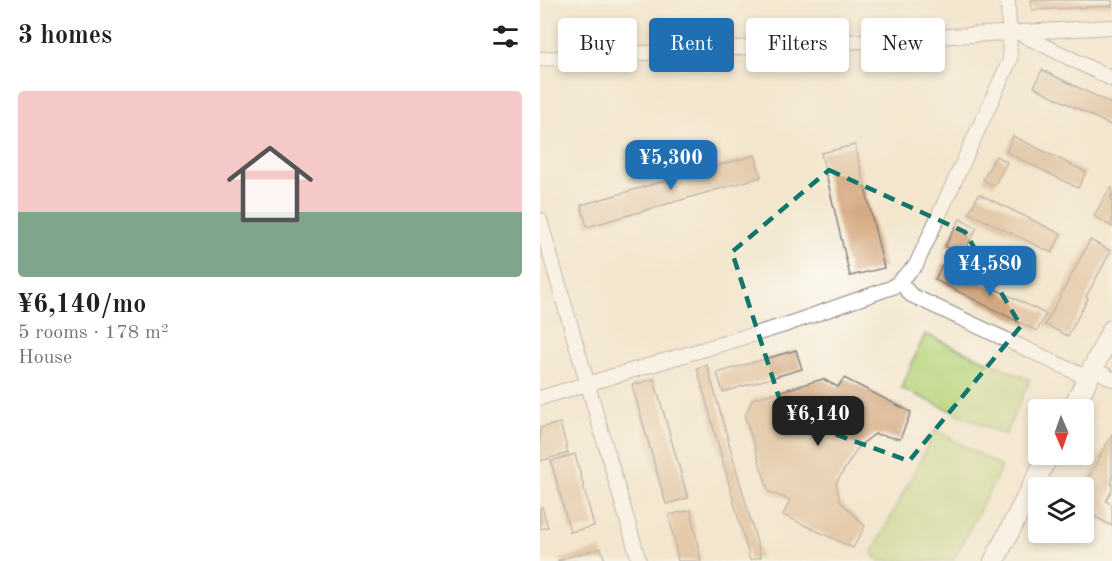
<!DOCTYPE html>
<html lang="en">
<head>
<meta charset="utf-8">
<style>
	body { margin:0; font-family:"Old Standard TT",serif; background:#f6f6f6; color:#202124; height:100vh; display:flex; flex-direction:column; font-size:22px; white-space:nowrap }
	* { box-sizing:border-box; margin:0 }
	p { font-size:20px; color:#757577 }
	.icon { flex:none; width:33px; height:33px; fill:none; stroke:currentColor; stroke-width:2; stroke-linecap:round; stroke-linejoin:round }
	.map { position:relative; flex:1; overflow:hidden }
	.sheet { display:flex; flex-direction:column; background:#fff; width:540px }
	.sheet>* { flex:none }
	.banner { position:absolute; left:18px; top:18px; width:464px; height:54px; display:flex; gap:12px }
	.needle { width:39px; rotate:178deg }
	.tools { position:absolute; left:488px; top:399px; display:grid; gap:12px }
	.tools a { display:grid; place-items:center; width:66px; height:66px; border-radius:6px; background:#fff; box-shadow:0 3px 9px #0003; font-size:30px }
	.price { position:absolute; translate:-50% -51px; padding:0 14px; border-radius:12px; background:#1f6fb2; color:#fff; font-size:20px; line-height:39px; filter:drop-shadow(0 2px 3px #0008) }
	.price::after { content:''; position:absolute; left:50%; top:36px; width:18px; height:14px; margin-left:-9px; background:inherit; clip-path:polygon(0 0,100% 0,50% 100%) }
	.price.active { background:#222; color:#fff }
	ul { padding:0; list-style:none }
	li { display:grid; align-content:center; gap:12px; height:318px; padding:0 18px }
	li+li { border-top:2px solid #e0e0e0 }
	li span { display:grid; place-items:center; height:186px; border-radius:6px; color:#555 }
	li>.icon { margin-inline-start:auto }
	span .icon { width:108px; height:108px; fill:#fffc; stroke-width:1 }
	li b { font-size:26px }
	h2 { display:flex; justify-content:space-between; align-items:center; height:72px; padding:0 18px; font-size:26px }
	.chip { padding:0 21px; border-radius:6px; background:#fff; box-shadow:0 3px 9px #0003; font-size:21px; line-height:54px }
	.chip.active { background:#1f6fb2; color:#fff }
	main { display:flex; flex:1; min-height:0 }
	.map>svg:first-child { display:block }
	.green { fill:#b6d177; stroke:#6c7a59; stroke-width:1.5 }
	.building { fill:#d4a87f }
	.lines { fill:none; stroke-linecap:round; stroke-linejoin:round }
	.minor-casing { stroke:#8a8484; stroke-width:16 }
	.highway-casing { stroke:#8a8484; stroke-width:22 }
	.minor { stroke:#fff; stroke-width:14 }
	.highway { stroke:#fff; stroke-width:20 }
	.marked { fill:none; stroke:#0f766e; stroke-width:4.5; stroke-dasharray:12 8; stroke-linejoin:round }
</style>
</head>
<body>
<main>
<section class="sheet">
<h2>3 homes<svg class="icon" aria-label="filters" viewBox="0 0 24 24"><path d="M4 7h16M4 17h16"/><circle cx="9" cy="7" r="2"/><circle cx="15" cy="17" r="2"/></svg></h2>
<ul>
<li><span style="background:linear-gradient(#f6c9c9 65%,#7fa58c 0)"><svg class="icon" aria-label="home" viewBox="0 0 24 24"><path d="M3 11l9-7 9 7M6 9v11h12V9"/></svg></span><div><b>¥6,140/mo</b><p>5 rooms · 178 m²</p><p>House</p></div></li>
</ul>
</section>
<div class="map">
<svg width="572" height="561" viewBox="0 0 572 561">
	<rect width="100%" height="100%" fill="#fdfcf7"/>
	<filter id="ink" filterUnits="userSpaceOnUse"><feTurbulence type="fractalNoise" baseFrequency=".0167" numOctaves="2"/><feDisplacementMap in="SourceGraphic" scale="12" xChannelSelector="R" yChannelSelector="G"/><feConvolveMatrix kernelMatrix="1 2 1 2 8 2 1 2 1" color-interpolation-filters="sRGB"/></filter>
	<filter id="wash" filterUnits="userSpaceOnUse"><feTurbulence type="fractalNoise" baseFrequency=".008" numOctaves="4" result="noise"/><feDisplacementMap in="SourceGraphic" scale="24" xChannelSelector="R" yChannelSelector="G"/><feGaussianBlur stdDeviation="1.35" result="paint"/><feColorMatrix in="noise" values="0 0 0 0 0 0 0 0 0 0 0 0 0 0 0 0 0 1.4 0 .05"/><feComposite in="paint" operator="in"/></filter>
	<g filter="url(#wash)">
		<rect width="100%" height="100%" fill="#f3e6cd"/>
		<path class="green" d="M385 334 490 380 465 435 361 388Z
			M396 430 462 467 413 561H339L332 553Z"/>
		<g id="blocks">
			<path class="building" d="M491 0H572V6L492 10Z
				M502 70 572 104V126L494 87Z
				M473 136 546 172 538 188 466 152Z
				M315 145 344 268 310 276 281 153Z
				M215 155 221 177 47 227 41 205Z
				M456 156 467 162 454 186 443 180Z
				M570 188H572V227L554 216Z
				M439 194 521 234 512 253 429 213Z
				M420 219 437 228 422 255 405 246Z
				M550 240 571 251 546 297 548 298 528 336 505 325Z
				M403 263 506 314 497 331 395 280Z
				M256 350 262 369 183 392 177 373Z
				M167 365 221 557 210 560 157 368Z
				M304 378 371 412 360 439 335 434 319 446 296 483 300 501 325 526 313 548 243 515 250 500 229 492 205 417 212 399 283 379 298 387Z
				M114 379 148 498 126 504 92 385Z
				M20 423 28 453 0 461V428Z
				M572 434V490L566 501 572 505V526L543 510V488Z
				M35 454 54 526 30 532 11 461Z
				M2 507 8 527 0 529V508Z
				M151 510 161 561H138L129 515Z
				M61 548 65 561H18V560Z"/>
		</g>
	</g>
	<g filter="url(#ink)">
		<use href="#blocks" fill-opacity="0" stroke="#8a8484" stroke-width="1.5"/>
		<g class="lines">
			<defs>
				<path id="minor" d="M477 32 572 79
					M0 59 572 27
					M0 220 99 561
					M359 281 371 295 548 378
					M553 368 572 379
					M0 398 245 325 353 287 376 265 470 60 468 0"/>
				<path id="highway" d="M532 410 572 330
					M454 561 509 454"/>
			</defs>
			<use href="#minor" class="minor-casing"/>
			<use href="#highway" class="highway-casing"/>
			<use href="#minor" class="minor"/>
			<use href="#highway" class="highway"/>
		</g>
	</g>
	<path d="M0 0H572V561H0ZM289 170 425 232 481 326 369 461 245 416 192 252Z" fill="#f3e6cd" fill-opacity=".55" fill-rule="evenodd"/>
	<path class="marked" d="M289 170 425 232 481 326 369 461 245 416 192 252Z"/>
</svg>
<div class="tools">
<a><svg class="needle" viewBox="-14 -14 28 28"><path d="M0-13l5 13h-10z" fill="#e53935"/><path d="M0 13l5-13h-10z" fill="#757577"/></svg></a>
<a><svg class="icon" aria-label="layers" viewBox="0 0 24 24"><path d="M12 4l9 5-9 5-9-5zM3 14l9 5 9-5"/></svg></a>
</div>
<b class="price" style="left:131px;top:191px">¥5,300</b>
<b class="price" style="left:450px;top:297px">¥4,580</b>
<b class="price active" style="left:278px;top:447px">¥6,140</b>
<div class="banner">
<a class="chip">Buy</a>
<a class="chip active">Rent</a>
<a class="chip">Filters</a>
<a class="chip">New</a>
</div>
</div>
</main>
</body>
</html>
